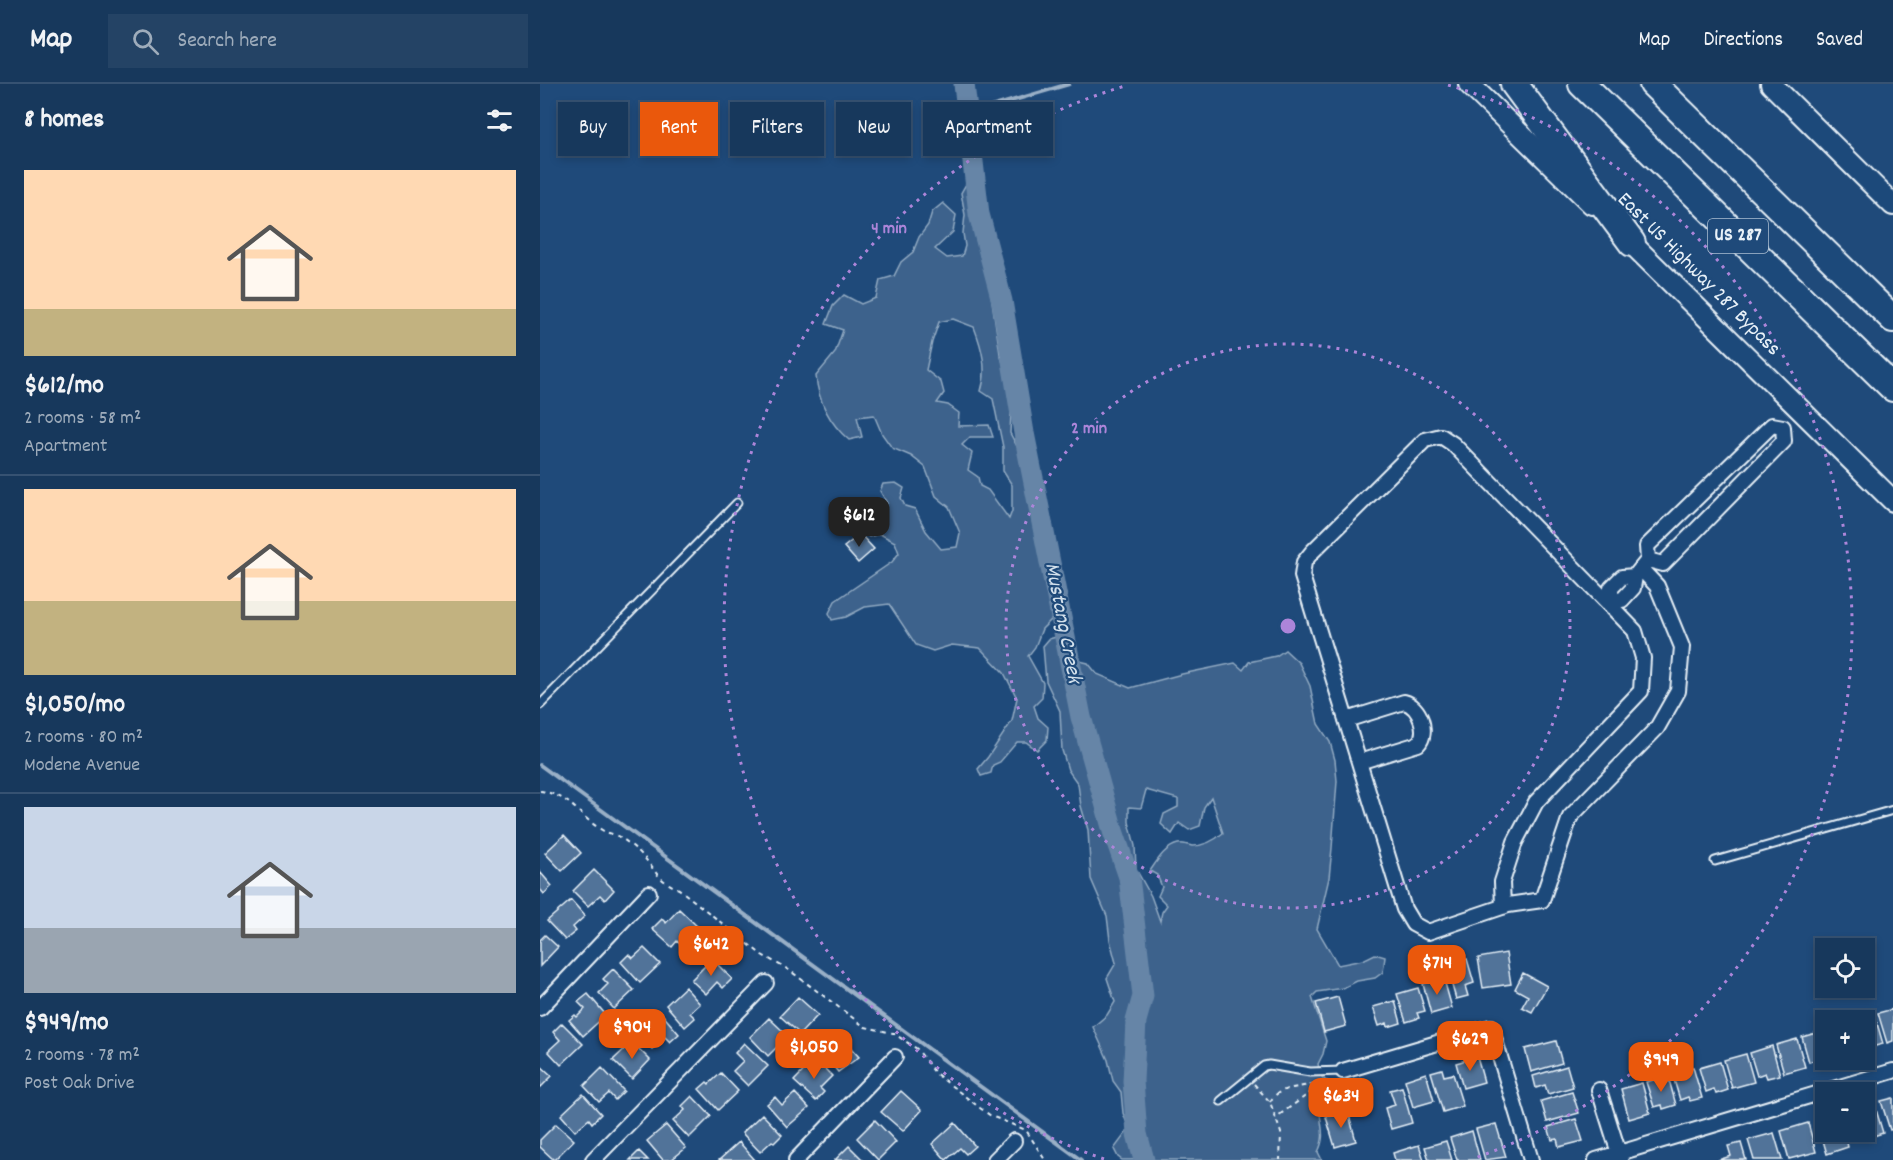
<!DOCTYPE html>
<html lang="en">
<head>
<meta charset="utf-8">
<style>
	body { margin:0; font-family:Dekko,sans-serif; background:#244365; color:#f1f3f6; height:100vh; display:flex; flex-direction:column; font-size:22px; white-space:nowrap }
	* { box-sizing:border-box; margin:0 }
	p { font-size:20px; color:#9eacbb }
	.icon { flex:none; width:33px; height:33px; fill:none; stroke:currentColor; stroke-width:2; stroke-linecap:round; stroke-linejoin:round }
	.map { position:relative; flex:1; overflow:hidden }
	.panel { display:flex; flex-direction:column; background:#17385c; width:540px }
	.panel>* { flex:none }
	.banner { position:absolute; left:18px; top:18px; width:570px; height:54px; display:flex; gap:12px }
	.buttons { position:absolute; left:1275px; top:854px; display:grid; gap:12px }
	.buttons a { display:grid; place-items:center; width:60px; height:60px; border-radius:0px; background:#17385c; box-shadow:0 3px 9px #0003,0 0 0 2px #365272; font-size:30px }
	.price { position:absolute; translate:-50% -51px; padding:0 14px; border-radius:12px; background:#ea580c; color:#fff; font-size:20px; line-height:39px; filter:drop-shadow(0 2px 3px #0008) }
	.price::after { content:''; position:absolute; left:50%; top:36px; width:18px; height:14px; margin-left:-9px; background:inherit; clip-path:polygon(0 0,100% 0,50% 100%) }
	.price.on { background:#222; color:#fff }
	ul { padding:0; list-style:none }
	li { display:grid; align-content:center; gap:12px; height:318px; padding:0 24px }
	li+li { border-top:2px solid #365272 }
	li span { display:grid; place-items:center; height:186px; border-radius:0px; color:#555 }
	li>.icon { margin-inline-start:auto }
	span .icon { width:108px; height:108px; fill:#fffc; stroke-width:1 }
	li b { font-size:26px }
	h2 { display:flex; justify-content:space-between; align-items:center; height:72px; padding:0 24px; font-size:26px }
	.tag { padding:0 21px; border-radius:0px; background:#17385c; box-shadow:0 3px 9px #0003,0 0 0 2px #365272; font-size:21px; line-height:54px }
	.tag.on { background:#ea580c; color:#fff }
	header { display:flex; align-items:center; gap:36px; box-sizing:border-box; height:84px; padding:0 30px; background:#17385c; border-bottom:2px solid #365272 }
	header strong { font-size:28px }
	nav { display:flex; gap:33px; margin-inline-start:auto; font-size:21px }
	.search { width:420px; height:54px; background:#244365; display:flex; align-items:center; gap:15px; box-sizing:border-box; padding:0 21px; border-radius:0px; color:#9eacbb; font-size:22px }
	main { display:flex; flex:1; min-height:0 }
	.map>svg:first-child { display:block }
	.green { fill:#3c628c; stroke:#92aac2; stroke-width:1.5; fill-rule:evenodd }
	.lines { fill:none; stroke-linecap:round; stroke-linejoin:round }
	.stream { stroke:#9ab0c7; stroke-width:4 }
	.river { stroke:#6685a7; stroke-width:21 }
	.building { fill:#517399; stroke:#e8f1f8; stroke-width:1.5 }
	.service-casing { stroke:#e8f1f8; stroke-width:11 }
	.minor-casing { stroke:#e8f1f8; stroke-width:18 }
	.secondary-casing { stroke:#e8f1f8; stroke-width:24 }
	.motorway-casing { stroke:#e8f1f8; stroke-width:30 }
	.path { stroke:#e8f1f8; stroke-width:2; stroke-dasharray:4.5 4.5; stroke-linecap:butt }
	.service { stroke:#1f4a7a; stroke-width:7 }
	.minor { stroke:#1f4a7a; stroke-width:14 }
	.secondary { stroke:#1f4a7a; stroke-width:20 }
	.motorway { stroke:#1f4a7a; stroke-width:26 }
	.ring { fill:none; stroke:#ac85d9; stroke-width:3; stroke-dasharray:3 6 }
	.labels { text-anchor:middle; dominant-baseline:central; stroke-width:4.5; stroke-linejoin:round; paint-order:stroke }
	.shield { fill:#1f4a7a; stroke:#acbfd2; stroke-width:1.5 }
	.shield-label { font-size:20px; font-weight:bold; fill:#e8f1f8 }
	.street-label { font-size:21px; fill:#e8f1f8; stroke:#1f4a7a }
	.water-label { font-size:22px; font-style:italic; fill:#d4e1ec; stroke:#1f4a7a }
	.centre { fill:#ac85d9; stroke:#1f4a7a; stroke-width:3 }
	.ring-label { font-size:18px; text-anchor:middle; font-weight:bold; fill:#ac85d9; stroke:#1f4a7a; stroke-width:4.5; stroke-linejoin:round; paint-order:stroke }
</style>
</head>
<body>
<header>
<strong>Map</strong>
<div class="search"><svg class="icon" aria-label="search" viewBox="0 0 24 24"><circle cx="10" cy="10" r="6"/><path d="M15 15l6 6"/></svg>Search here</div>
<nav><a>Map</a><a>Directions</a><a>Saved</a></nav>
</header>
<main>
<section class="panel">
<h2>8 homes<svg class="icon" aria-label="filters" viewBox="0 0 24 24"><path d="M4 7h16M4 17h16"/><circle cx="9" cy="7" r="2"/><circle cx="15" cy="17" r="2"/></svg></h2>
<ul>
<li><span style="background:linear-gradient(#ffd9b3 75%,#c2b280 0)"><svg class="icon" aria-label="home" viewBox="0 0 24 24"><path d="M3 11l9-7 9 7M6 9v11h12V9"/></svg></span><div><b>$612/mo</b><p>2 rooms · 58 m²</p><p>Apartment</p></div></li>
<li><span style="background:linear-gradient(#ffd9b3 60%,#c2b280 0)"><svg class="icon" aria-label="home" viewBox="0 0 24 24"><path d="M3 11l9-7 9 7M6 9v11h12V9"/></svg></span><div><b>$1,050/mo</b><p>2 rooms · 80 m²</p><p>Modene Avenue</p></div></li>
<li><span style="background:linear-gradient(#c9d6e8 65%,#9aa5b1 0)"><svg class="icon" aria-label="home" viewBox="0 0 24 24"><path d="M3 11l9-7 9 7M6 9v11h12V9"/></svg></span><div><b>$949/mo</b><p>2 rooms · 78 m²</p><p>Post Oak Drive</p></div></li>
</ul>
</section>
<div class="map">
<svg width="1353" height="1076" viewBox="0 0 1353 1076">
	<rect width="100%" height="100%" fill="#1f4a7a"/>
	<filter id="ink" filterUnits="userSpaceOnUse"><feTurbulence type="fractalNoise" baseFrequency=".0167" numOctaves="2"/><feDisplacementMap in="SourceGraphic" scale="12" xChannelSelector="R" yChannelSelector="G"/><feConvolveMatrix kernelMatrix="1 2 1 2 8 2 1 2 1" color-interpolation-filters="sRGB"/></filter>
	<g filter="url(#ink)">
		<path class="green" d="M426 100 433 112 432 127 438 147 440 171 448 191 460 270 472 306 470 349 501 408 512 440 500 466 515 532 502 545 495 563 488 572 503 599 502 614 494 622 498 634 508 643 507 656 497 666 486 658H477L460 678 453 681 451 689 441 692 438 685 448 673 472 637 477 614 464 589 440 564 412 561 393 567 376 561 349 520 325 523 306 533 292 536 289 529 295 517 352 478 359 469 355 458 340 450 329 453 317 446 330 430 327 420 332 416 347 419 340 407 343 400 356 399 364 404 361 414 365 422 375 425 386 447 401 465 417 463 420 449 409 423 396 412 385 383 371 372 352 364 342 350 334 331 317 333 322 353 309 356C290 340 278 317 276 292L295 269 303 246 286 240 293 222 304 211 321 220 336 214 340 196 354 192 361 178 373 168 379 153 388 141 392 128 403 119 416 131 413 148 395 165 407 174 422 172 425 162 423 149 425 131 421 109ZM413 235 434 243C442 264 448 286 441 307L453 315 463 363V387L472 401V427L469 435 448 406 440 402 438 393 428 386 432 369 422 361 430 353H453L449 341 418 342 419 329 408 321 397 319 404 309 401 298 386 286 392 258 399 238Z
			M516 553 523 558 526 574 548 579 557 590 590 604 642 590 695 579 703 586 709 578 736 572 745 566 759 579 770 602 778 640 790 658 795 676 797 697 792 764 789 794 777 845 798 881 823 876 835 870 845 873 843 888 835 894 817 897 803 904 777 908 772 913 786 957 783 970 778 980 781 992 787 998C783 1007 780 1018 780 1028 781 1044 786 1052 778 1068L782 1076H582L578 1073 574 1065 589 1045 583 1029 581 1008 573 997 568 976 553 943 567 931 575 918 567 894 576 879 570 856 567 832 551 795 548 746 541 722 538 700 528 686 522 666 520 627 506 597 503 562 509 555ZM606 706 638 715V723L624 730 621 740 632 750 639 739 649 746 660 742 664 723 671 713 683 749C674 757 665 762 652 762 647 761 643 759 638 760 625 763 617 777 610 787L617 791 622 803 618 812 627 821 622 828 620 837 611 812 596 785 595 762 589 738V723L601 724Z"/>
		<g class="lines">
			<path class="stream" d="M427 30 529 0
				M0 681 541 1076"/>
			<path class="river" d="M424 0 439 130 462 217 484 349 541 633 573 747 589 793 603 912 596 937 593 997 597 1050 604 1076"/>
		</g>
		<path class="building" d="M320 450 334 465 318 479 304 463Z
			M24 751 41 769 22 787 5 769Z
			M54 786 74 806 65 816 60 811 48 822 33 807Z
			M0 788 12 802 4 810 0 805Z
			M31 816 45 832 33 843 36 847 25 856 7 837Z
			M139 825 159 844 142 862 137 857 132 863 112 845 122 835 126 839Z
			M5 851 18 863 0 882V856Z
			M104 864 120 880 100 899 81 878 89 870 93 874Z
			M966 869 971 900 943 904 938 874Z
			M172 875 192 895 183 904 177 898 166 910 151 896Z
			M927 875 934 899 925 902 928 912 916 915 906 881Z
			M73 885 94 906 74 925 59 909 68 900 63 895Z
			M983 889 1007 902 992 928 982 923 988 912 975 905Z
			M903 892 912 924 891 930 883 900Z
			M145 903 160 920 150 929 155 934 145 943 126 921Z
			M878 904 885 927 877 929 879 934 866 938 857 910Z
			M48 910 66 931 43 952 29 936 35 931 37 933 45 925 38 918Z
			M258 913 278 931 260 950 240 932Z
			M798 913 806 942 784 948 776 919Z
			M855 917 861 939 848 943 847 939 839 942 833 923Z
			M1353 925V957L1347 959 1338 929Z
			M121 929 139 950 130 958 125 953 112 965 98 949Z
			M1335 932 1343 960 1324 965V936H1321Z
			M229 934 248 952 228 972 210 953Z
			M22 939 43 960 21 981 8 967 20 956 13 948Z
			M1283 947 1286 955V975L1291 976 1279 979 1278 975 1269 978 1262 953Z
			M301 953 319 973 298 988 282 969Z
			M1257 955 1265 983 1244 989 1236 961Z
			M1016 957 1022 979 991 988 985 965Z
			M92 958 110 976 92 995 73 976Z
			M204 959 228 982 208 1002 193 987 203 977 195 969Z
			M1232 962 1240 991 1227 994 1225 989 1217 992 1210 969Z
			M1206 970 1214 998 1192 1004 1184 976Z
			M937 973 944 998 923 1004 916 979Z
			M275 975 292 992 280 1004 284 1008 276 1017 254 997Z
			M1180 978 1188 1006 1176 1010 1174 1005 1166 1008 1159 984Z
			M0 981 12 992 0 1004Z
			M1027 982 1033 1003 1008 1010 1005 1001 996 1004 993 992Z
			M1153 983 1162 1014 1150 1017 1148 1013 1140 1016 1132 989Z
			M62 984 84 1007 75 1016 69 1009 59 1018 44 1002Z
			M902 985 904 992 913 990 923 1022 903 1028 891 988Z
			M181 989 198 1007 178 1026 159 1005 167 998 169 1000Z
			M886 989 894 1017 873 1023 865 996Z
			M1128 992 1136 1021 1123 1025 1122 1021 1114 1023 1106 998Z
			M1102 999 1110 1029 1089 1035 1081 1005Z
			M862 1003 872 1039 851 1045 845 1024 855 1021 850 1006Z
			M361 1007 382 1026 363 1047 341 1028Z
			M1032 1008 1039 1029 1007 1038 1001 1017Z
			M255 1009 269 1024 247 1043 227 1020 235 1013 242 1021Z
			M43 1010 61 1030 52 1039 49 1035 35 1047 21 1031Z
			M152 1012 171 1032 149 1054 133 1037 145 1026 142 1022Z
			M1353 1014V1045L1350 1046 1341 1017Z
			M1334 1019 1343 1049 1317 1057 1314 1047H1324V1021Z
			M808 1027 816 1057 795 1063 786 1033Z
			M222 1030 242 1051 234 1059 232 1057 220 1068 202 1049Z
			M1286 1034V1047H1304L1308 1063 1287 1070 1277 1036Z
			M1036 1035 1043 1057 1019 1063 1017 1055 1012 1056 1008 1043Z
			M335 1036 356 1058 338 1076 317 1054Z
			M415 1039 435 1062 426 1070 420 1064 406 1076 392 1060Z
			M1268 1039 1276 1068 1249 1075 1241 1047Z
			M16 1040 34 1056 14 1076 0 1063V1056Z
			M956 1040 966 1073 945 1076 936 1045Z
			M126 1041 146 1064 131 1076H123L107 1057Z
			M932 1047 940 1076H917L910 1054Z
			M1234 1049 1242 1076H1214L1208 1056Z
			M906 1057 912 1076H889L885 1063Z
			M199 1058 215 1076H179Z
			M1201 1059 1206 1076H1178L1191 1072 1188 1062Z
			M879 1061 884 1076H855L853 1069Z
			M309 1062 323 1076H295Z
			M99 1067 108 1076H90Z"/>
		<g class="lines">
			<defs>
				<path id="service" d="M0 621 197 419
					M1175 777 1353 726
					M681 1017 724 982 729 981 770 988 803 987"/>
				<path id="minor" d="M1108 476 1123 480 1244 357 1243 343
					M1101 485 1117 502 1142 563 1138 607 1117 644 1030 733 1002 816 968 821 888 848 873 840 864 825 762 492 764 478 772 468 885 356 901 352 913 360 1068 519 1071 515 1082 516 1093 504 1095 492 1108 476 1107 462 1232 341 1243 343
					M1071 515V504L1082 493 1095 492
					M806 636 864 618C880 622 889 648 878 660L819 678
					M963 823 962 798 975 758 996 718 1101 607 1103 574 1095 547 1068 519
					M0 924 109 809
					M803 987 951 943 991 1076
					M1059 1006 1081 1076
					M53 1076 226 899
					M256 1076 355 973
					M455 1076 474 1057
					M1056 1076 1353 987"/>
				<path id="secondary" d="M929 0 1052 120
					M1231 0 1353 121
					M1081 149 1353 417"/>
				<path id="motorway" d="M974 0 1092 159
					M1042 0 1353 304
					M1113 0 1353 235"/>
			</defs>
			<use href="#service" class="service-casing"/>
			<use href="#minor" class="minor-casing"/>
			<use href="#secondary" class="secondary-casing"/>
			<use href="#motorway" class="motorway-casing"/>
			<path class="path" d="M0 707C31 711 38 732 62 746 66 749 71 749 75 751 84 755 91 761 98 767 115 783 114 795 139 805L222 871 249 886 325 943 353 949 377 965 395 989 440 1024 451 1032 486 1046 505 1076
				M714 1000 730 1018 741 1049 740 1076
				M777 1002 788 997
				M730 1018C739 1001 759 1005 776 999L778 1003 735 1034"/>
			<use href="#service" class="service"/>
			<use href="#minor" class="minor"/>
			<use href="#secondary" class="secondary"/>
			<use href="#motorway" class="motorway"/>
		</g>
	</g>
	<g class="ring">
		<circle cx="748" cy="542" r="282"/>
		<path d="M564 1075A564 564 0 0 1 588 1M908 1A564 564 0 0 1 932 1075"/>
	</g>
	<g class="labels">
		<rect class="shield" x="1168" y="135" width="60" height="34" rx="4.5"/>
		<g class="shield-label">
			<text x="1198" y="152">US 287</text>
		</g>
		<g class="street-label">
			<text transform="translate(1158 191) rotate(45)">East US Highway 287 Bypass</text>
		</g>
		<g class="water-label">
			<text transform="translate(522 539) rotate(79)">Mustang Creek</text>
		</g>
	</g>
	<circle cx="748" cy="542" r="9" class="centre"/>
	<g class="ring-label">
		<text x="349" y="149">4 min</text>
		<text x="549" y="349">2 min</text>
	</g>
</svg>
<div class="buttons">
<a><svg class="icon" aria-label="locate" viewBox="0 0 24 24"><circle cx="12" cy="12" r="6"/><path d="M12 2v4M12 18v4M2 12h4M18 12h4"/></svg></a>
<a>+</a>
<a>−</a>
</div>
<b class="price on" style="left:319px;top:464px">$612</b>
<b class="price" style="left:171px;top:893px">$642</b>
<b class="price" style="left:897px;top:912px">$714</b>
<b class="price" style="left:92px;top:976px">$904</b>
<b class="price" style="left:930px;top:988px">$629</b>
<b class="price" style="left:274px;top:996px">$1,050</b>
<b class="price" style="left:1121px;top:1009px">$949</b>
<b class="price" style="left:801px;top:1045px">$634</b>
<div class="banner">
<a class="tag">Buy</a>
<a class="tag on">Rent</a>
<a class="tag">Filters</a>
<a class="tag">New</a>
<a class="tag">Apartment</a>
</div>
</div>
</main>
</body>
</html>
